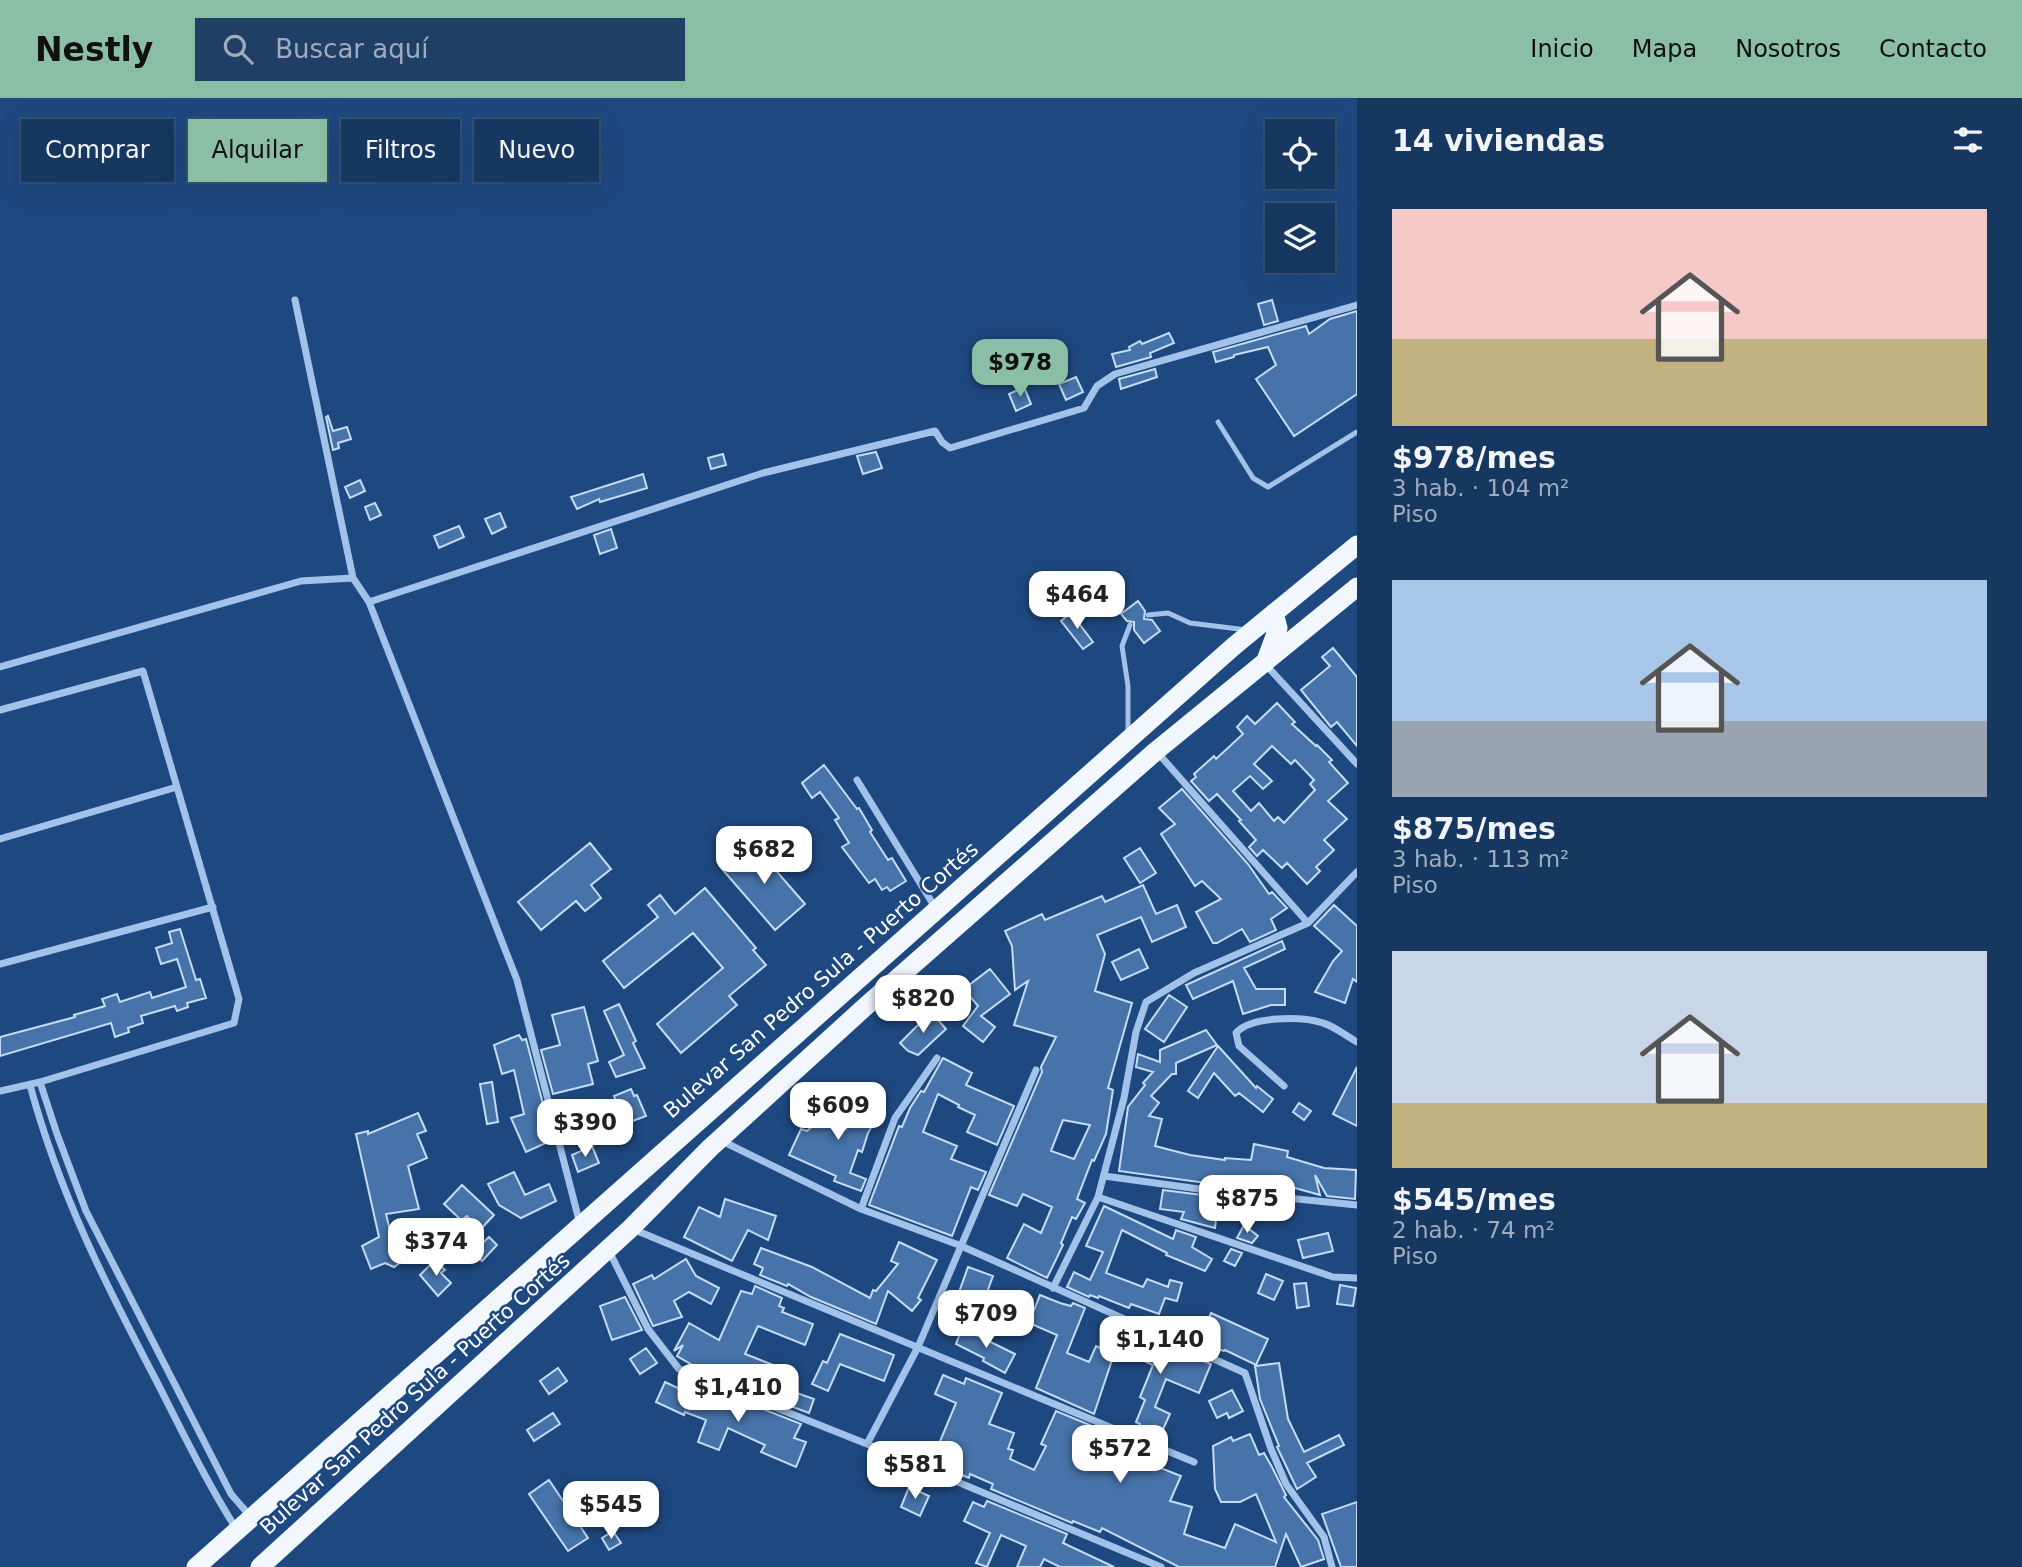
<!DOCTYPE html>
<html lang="es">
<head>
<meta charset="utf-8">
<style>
	body { margin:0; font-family:"DejaVu Sans",sans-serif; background:#1f3f66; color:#f1f3f6; height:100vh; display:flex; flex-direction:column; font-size:26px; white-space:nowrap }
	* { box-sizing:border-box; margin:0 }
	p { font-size:23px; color:#9eacbd }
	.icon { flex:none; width:38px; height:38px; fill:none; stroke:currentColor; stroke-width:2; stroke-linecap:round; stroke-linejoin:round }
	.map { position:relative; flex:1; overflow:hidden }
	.side { display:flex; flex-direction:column; background:#163760; width:665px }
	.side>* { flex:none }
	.hud { position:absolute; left:21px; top:21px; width:665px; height:63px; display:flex; gap:14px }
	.tools { position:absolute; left:1265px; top:21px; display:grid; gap:14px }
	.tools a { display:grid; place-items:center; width:70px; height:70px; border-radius:0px; background:#163760; box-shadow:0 7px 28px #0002,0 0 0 2px #355175; font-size:35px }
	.price { position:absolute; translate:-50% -60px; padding:0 16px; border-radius:14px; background:#fff; color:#222; font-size:23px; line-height:46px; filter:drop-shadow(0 2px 4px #0008) }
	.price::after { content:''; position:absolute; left:50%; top:42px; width:21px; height:16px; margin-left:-10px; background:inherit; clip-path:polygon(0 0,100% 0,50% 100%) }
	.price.on { background:#8abfa5; color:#111 }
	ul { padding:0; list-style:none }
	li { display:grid; align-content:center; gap:14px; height:371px; padding:0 35px }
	li span { display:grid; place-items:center; height:217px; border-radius:0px; color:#555 }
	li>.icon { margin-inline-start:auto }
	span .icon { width:126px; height:126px; fill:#fffc; stroke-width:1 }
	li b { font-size:30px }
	h2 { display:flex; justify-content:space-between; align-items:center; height:84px; padding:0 35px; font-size:30px }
	.chip { padding:0 24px; border-radius:0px; background:#163760; box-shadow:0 7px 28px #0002,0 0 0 2px #355175; font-size:24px; line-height:63px }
	.chip.on { background:#8abfa5; color:#111 }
	header { display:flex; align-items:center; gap:42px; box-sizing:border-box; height:98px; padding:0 35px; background:#8abfa5; color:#111 }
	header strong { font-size:33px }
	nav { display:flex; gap:38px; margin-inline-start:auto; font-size:24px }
	.search { width:490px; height:63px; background:#1f3f66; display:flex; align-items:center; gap:18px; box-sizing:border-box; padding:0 24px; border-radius:0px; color:#9eacbd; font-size:26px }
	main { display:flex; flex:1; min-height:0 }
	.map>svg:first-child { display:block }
	.building { fill:#4673a9; stroke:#c6dcf6; stroke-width:2; fill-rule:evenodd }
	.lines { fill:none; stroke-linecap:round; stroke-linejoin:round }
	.service { stroke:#a2c2e9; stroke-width:5 }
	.minor { stroke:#a2c2e9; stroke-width:7 }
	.trunk { stroke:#f2f7fe; stroke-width:19 }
	.labels { text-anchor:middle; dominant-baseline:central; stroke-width:5; stroke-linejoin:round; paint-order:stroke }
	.street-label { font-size:21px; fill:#fff; stroke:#1e4980 }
</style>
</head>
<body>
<header>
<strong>Nestly</strong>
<div class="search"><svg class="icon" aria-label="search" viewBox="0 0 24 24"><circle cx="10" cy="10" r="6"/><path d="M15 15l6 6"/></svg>Buscar aquí</div>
<nav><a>Inicio</a><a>Mapa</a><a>Nosotros</a><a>Contacto</a></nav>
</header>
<main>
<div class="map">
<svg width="1357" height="1469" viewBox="0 0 1357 1469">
	<rect width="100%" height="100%" fill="#1e4980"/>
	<path class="building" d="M1272 202 1278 223 1264 227 1258 206Z
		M1357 213V296L1294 338 1256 281 1276 267 1268 249 1234 257V259L1216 264 1213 254 1306 228 1309 236 1330 221Z
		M1169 235 1174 245 1150 255 1151 259 1116 269 1112 256 1130 252 1129 249 1140 243 1142 246Z
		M1155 271 1157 279 1121 291 1119 281Z
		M1076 279 1083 294 1066 302 1059 286Z
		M1024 289 1031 306 1016 313 1009 296Z
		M328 318 333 333 347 329 351 341 338 345 339 350 333 352 326 319Z
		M876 354 882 370 863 376 857 358Z
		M723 356 726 367 711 371 708 360Z
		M643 376 647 390 600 404 599 401 577 411 571 399Z
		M360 382 365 393 350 400 345 389Z
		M375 405 381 417 370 422 365 409Z
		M500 415 506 429 492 436 485 421Z
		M459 428 464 439 439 450 434 438Z
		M611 431 617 450 600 456 594 437Z
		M1138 503 1145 513 1144 521 1152 522 1160 533 1144 545 1134 532V524L1127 523 1121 516Z
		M1071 515 1093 544 1083 551 1061 523Z
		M1333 550 1357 579V648L1337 624 1331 629 1301 592 1330 568 1322 559Z
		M1277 605 1295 624 1292 626 1316 648 1317 647 1332 662 1329 664 1348 685 1328 703 1347 721 1324 742 1334 752 1316 769 1320 773 1307 786 1287 765 1282 770 1263 752 1257 758 1249 749 1256 742 1239 723 1241 722 1217 696 1209 703 1191 683 1196 679 1194 676 1214 658 1216 661 1243 636 1237 629 1247 618 1255 626ZM1272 648 1291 666 1295 662 1314 682 1310 686 1315 692 1284 725 1278 719 1274 723 1259 705 1251 713 1233 693 1250 678 1263 691 1272 683 1254 666Z
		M824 667 857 711 859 710 872 732 870 734 888 762 892 760 906 783 890 793 887 789 882 792 875 781 869 785 842 749 849 745 835 722 839 720 820 694 812 700 802 685Z
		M1182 691 1248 766 1269 796 1272 794 1287 810 1271 821 1276 832 1250 844 1242 831 1217 845H1213L1196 814 1221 801 1202 783 1195 788 1161 736 1175 726 1159 710Z
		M590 745 611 771 591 787 601 800 585 813 576 803 541 832 518 804Z
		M752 745 805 806 775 832 722 771Z
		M1140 750 1156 775 1140 785 1124 760Z
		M1143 787 1156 816 1177 807 1186 829 1152 844 1141 819 1097 837 1105 856 1095 893 1132 905 1108 990 1113 992 1106 1036 1094 1063 1092 1062 1077 1101 1085 1105 1076 1121 1072 1119 1061 1145 1063 1147 1047 1180 1007 1160 1024 1126 1041 1135 1052 1109 1023 1096 1017 1108 989 1097 1042 974 1041 969 1056 939 1014 927 1028 883 1015 892 1012 848 1005 833 1042 816 1045 822 1102 798 1105 804ZM1063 1022 1090 1027 1074 1061 1051 1053Z
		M705 790 756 850 753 852 766 867 729 898 737 907 681 955 657 926 723 870 693 835 624 890 603 863 658 819 648 807 660 797 675 816Z
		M1334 807 1357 828V884L1353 881 1345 905 1315 894 1333 863 1342 853 1314 828Z
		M180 831 196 882 200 881 206 900 187 905 188 909 177 913 175 908 141 918 143 925 128 930 129 934 115 939 111 925 0 958V939L75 919 74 917 105 908 102 901 117 896 120 904 150 894 152 900 186 889 177 861 161 866 156 850 172 845 169 834Z
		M1282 843 1285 851 1244 870 1256 891H1285V907H1271L1243 916 1233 883 1193 901 1186 887Z
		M1139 851 1148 870 1121 882 1112 864Z
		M990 871 1010 896 981 918 995 929 983 944 963 928 978 908 964 891Z
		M1169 897 1187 909 1164 944 1145 931Z
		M619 906 636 943 633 945 645 970 616 979 609 964 624 957 604 913Z
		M584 909 598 963 588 966 593 986 553 996 541 952 560 947 552 917Z
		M931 914 946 931 918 957 908 953 900 945Z
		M1206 932 1217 947 1176 965V976H1172L1151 998 1159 1005 1149 1018 1162 1021 1155 1048 1190 1057 1225 1062V1060L1251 1062 1254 1046 1288 1053 1287 1059 1324 1070 1356 1072 1355 1101 1327 1098 1315 1077 1320 1097 1281 1086 1242 1079V1083L1221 1082 1220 1087 1119 1073 1128 1009 1145 987 1143 985 1153 974 1136 969 1138 956 1160 964V952Z
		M519 937 522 942 526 941 548 1025 542 1028 548 1044 526 1054 511 1020 524 1016 514 972 502 976 494 947Z
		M1218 948 1256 990 1257 988 1273 1001 1263 1014 1239 995 1235 998 1214 975 1198 1000 1188 993Z
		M943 960 972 975 966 987 1014 1008 997 1047 967 1034 975 1017 958 1009 959 1007 938 996 923 1034 957 1048 951 1061 986 1074 978 1092 971 1089 952 1138 869 1107 899 1028 902 1029 910 1010 921 993 924 994Z
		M1357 969V1028L1333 1016Z
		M492 984 498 1024 487 1026 480 986Z
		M631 991 634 998 637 997 646 1018 630 1024 624 1011 620 1013 614 998Z
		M867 994 885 1005 868 1035 862 1054 858 1052 850 1075 866 1081 861 1093 834 1083 836 1078 789 1057 801 1031 807 1033 829 1013 846 1031Z
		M1299 1005 1311 1013 1304 1022 1293 1014Z
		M585 1008 592 1025 569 1035 563 1017Z
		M418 1015 426 1033 417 1036 427 1060 408 1068 419 1111 386 1116 394 1149 415 1128 423 1136 399 1161 401 1164 394 1169 385 1165 371 1171 362 1148 379 1139 356 1036 368 1033V1036Z
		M592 1048 599 1065 578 1074 572 1057Z
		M514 1074 525 1097 549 1086 556 1103 521 1120 499 1107 488 1086Z
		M462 1087 494 1117 476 1136 468 1128 472 1124 467 1118 461 1122 444 1106Z
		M1163 1092 1219 1099 1215 1130 1181 1121 1184 1114 1160 1111Z
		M725 1101 776 1118 768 1142 748 1132 732 1163 684 1139 699 1109 720 1119Z
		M1104 1108 1173 1141 1176 1132 1196 1139 1192 1149 1212 1161 1205 1173 1166 1157 1167 1155 1122 1132 1106 1175 1143 1189 1147 1181 1168 1189 1170 1182 1182 1185 1177 1203 1165 1200 1159 1216 1131 1206 1129 1210 1099 1198 1098 1200 1090 1197 1089 1199 1067 1189 1074 1174 1090 1182 1103 1154 1086 1148Z
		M1244 1127 1258 1138 1252 1145 1237 1140Z
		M1328 1135 1333 1153 1303 1160 1298 1142Z
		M489 1139 497 1147 482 1163 473 1154Z
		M899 1144 937 1162 918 1200 921 1202 912 1213 888 1193 876 1226 811 1199 788 1186 787 1188 760 1177 763 1170 754 1166 761 1150 812 1169 870 1200 873 1192 876 1193 898 1166 891 1163Z
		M1231 1151 1242 1155 1235 1168 1224 1163Z
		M686 1161 696 1178 719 1190 711 1206 689 1194 674 1203 682 1219 653 1228 633 1186 652 1177 654 1181Z
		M435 1162 445 1172 441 1175 451 1185 438 1198 420 1177Z
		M968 1169 993 1178 982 1208 958 1197Z
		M1266 1176 1283 1183 1274 1202 1258 1195Z
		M1306 1185 1309 1208 1297 1210 1294 1186Z
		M1340 1187 1356 1190 1353 1208 1337 1206Z
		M755 1188 782 1200 779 1208 784 1210 782 1214 813 1226 805 1247 758 1228 745 1256 786 1272 780 1289 814 1301 809 1315 750 1293V1291L710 1273 708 1276 677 1258 683 1247 674 1253 689 1225 719 1242 741 1193 752 1196Z
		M1040 1197 1060 1205 1071 1208 1073 1205 1085 1210 1067 1255 1089 1264 1096 1248 1114 1256 1094 1316 1036 1290 1057 1237 1029 1225Z
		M625 1199 642 1232 612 1242 600 1208Z
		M1211 1215 1268 1241 1256 1267 1225 1252 1224 1253 1218 1251 1216 1255 1197 1247Z
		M1115 1229 1211 1266 1199 1295 1166 1281 1155 1309 1170 1316 1158 1342 1137 1334 1140 1326 1136 1324 1145 1302 1140 1299 1153 1267 1109 1247Z
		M962 1230 1015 1256 1005 1275 983 1263 984 1260 956 1246Z
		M840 1236 894 1257 884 1283 840 1266 828 1293 812 1286 823 1263 827 1265Z
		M646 1250 657 1265 640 1276 630 1261Z
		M1279 1265 1288 1321 1304 1354 1339 1337 1344 1347 1307 1365 1316 1379 1297 1391 1277 1349 1279 1348 1260 1301 1255 1268Z
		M558 1270 567 1283 549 1296 540 1283Z
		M943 1277 964 1286 966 1280 1002 1295 989 1326 1014 1335 1008 1351 1013 1352 1010 1361 1034 1372 1046 1348 1041 1346 1056 1313 1090 1327 1086 1336 1112 1346 1110 1350 1181 1378 1170 1403 1192 1409 1184 1436 1225 1450 1235 1426 1276 1444 1256 1396 1240 1404H1221L1215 1391 1213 1348 1231 1339 1233 1343 1250 1336 1259 1357 1264 1355 1272 1369 1271 1367 1286 1397 1284 1399 1318 1442 1324 1461 1301 1469 1286 1436 1275 1469H1179L1102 1430 1100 1434 1073 1423 1072 1425 991 1391 993 1386 970 1376 969 1380 931 1365 956 1305 935 1296Z
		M665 1284 707 1304 709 1299 742 1312 745 1304 801 1326 794 1340 806 1344 796 1369 761 1354 765 1347 728 1330 719 1352 698 1344 706 1322 685 1314 684 1317 656 1304Z
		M1232 1292 1243 1313 1229 1320 1227 1315 1217 1320 1209 1303Z
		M553 1315 560 1326 534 1343 527 1332Z
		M549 1382 588 1440 568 1453 529 1396Z
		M909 1389 929 1398 920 1418 901 1409Z
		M987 1403 1067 1436 1063 1445 1114 1469H1060L1044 1461 1040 1469H1017L1026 1448 1001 1437 987 1469 976 1465 990 1435 964 1423 973 1404 984 1409Z
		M1357 1404V1469H1341L1322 1416Z
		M613 1433 621 1445 609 1452 602 1440Z"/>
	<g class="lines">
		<path class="service" d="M1218 324 1253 380 1268 389 1357 334
			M1148 517 1168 515 1190 525 1247 532
			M1128 634V588L1122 548 1130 527"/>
		<path class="minor" d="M295 202 353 480
			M369 504 763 375 935 333 942 344 950 350 1084 310 1097 288 1115 276 1357 207
			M1265 566 1357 666
			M0 569 301 483 353 480 369 504 517 882 580 1126
			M0 612 143 573 239 901 234 925 40 984 0 993
			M1157 654 1308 825
			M857 682 936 811
			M0 741 177 689
			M0 866 213 809
			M40 984 57 1036 86 1113 231 1396 251 1419
			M30 987C59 1095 106 1187 158 1286 183 1335 207 1385 237 1432
			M1284 988 1239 948 1236 935C1250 918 1302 918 1323 925 1334 928 1346 938 1357 944
			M720 1042 861 1111 959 1147 1245 1275 1271 1351 1286 1386 1324 1439 1332 1469
			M1104 1078 1199 1091 1357 1107
			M1098 1099 1333 1179 1357 1180
			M861 1111 895 1020 937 960
			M635 1132 1194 1364
			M608 1151 648 1231 679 1271 867 1346 1161 1469
			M1053 1190 1098 1099 1124 1000 1136 934 1146 904 1194 875 1308 825 1357 774
			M867 1346 918 1249 1036 972"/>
		<path class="trunk" d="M1265 565 1278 530 1274 515
			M196 1469 1234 548 1357 447
			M260 1469 631 1130 710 1050 866 908 1156 653 1357 489"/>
	</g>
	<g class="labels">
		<g class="street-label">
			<text transform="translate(821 882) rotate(-41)">Bulevar San Pedro Sula - Puerto Cortés</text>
			<text transform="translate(415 1296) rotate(-42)">Bulevar San Pedro Sula - Puerto Cortés</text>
		</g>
	</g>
</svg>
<div class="tools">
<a><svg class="icon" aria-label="locate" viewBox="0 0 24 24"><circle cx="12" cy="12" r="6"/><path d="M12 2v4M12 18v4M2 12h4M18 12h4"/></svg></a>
<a><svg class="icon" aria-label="layers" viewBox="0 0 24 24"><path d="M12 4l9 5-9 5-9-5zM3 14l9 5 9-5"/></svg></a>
</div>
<b class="price on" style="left:1020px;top:301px">$978</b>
<b class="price" style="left:1077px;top:533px">$464</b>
<b class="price" style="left:764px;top:788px">$682</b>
<b class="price" style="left:923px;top:937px">$820</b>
<b class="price" style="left:838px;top:1044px">$609</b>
<b class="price" style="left:585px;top:1061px">$390</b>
<b class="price" style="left:1247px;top:1137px">$875</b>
<b class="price" style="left:436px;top:1180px">$374</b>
<b class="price" style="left:986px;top:1252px">$709</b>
<b class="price" style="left:1160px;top:1278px">$1,140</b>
<b class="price" style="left:738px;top:1326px">$1,410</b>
<b class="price" style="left:1120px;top:1387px">$572</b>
<b class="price" style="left:915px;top:1403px">$581</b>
<b class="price" style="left:611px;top:1443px">$545</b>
<div class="hud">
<a class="chip">Comprar</a>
<a class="chip on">Alquilar</a>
<a class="chip">Filtros</a>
<a class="chip">Nuevo</a>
</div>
</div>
<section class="side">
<h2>14 viviendas<svg class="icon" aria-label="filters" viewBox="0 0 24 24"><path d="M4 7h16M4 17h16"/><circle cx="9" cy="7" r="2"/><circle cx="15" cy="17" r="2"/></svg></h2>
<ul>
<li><span style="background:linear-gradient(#f6c9c9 60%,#c2b280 0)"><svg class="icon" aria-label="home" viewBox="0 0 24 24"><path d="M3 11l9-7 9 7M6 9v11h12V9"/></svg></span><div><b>$978/mes</b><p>3 hab. · 104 m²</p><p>Piso</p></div></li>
<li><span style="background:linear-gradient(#a9c7e8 65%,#9aa5b1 0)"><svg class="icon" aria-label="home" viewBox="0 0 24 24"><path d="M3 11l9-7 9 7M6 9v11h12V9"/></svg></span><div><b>$875/mes</b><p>3 hab. · 113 m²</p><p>Piso</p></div></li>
<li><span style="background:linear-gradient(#c9d6e8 70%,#c2b280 0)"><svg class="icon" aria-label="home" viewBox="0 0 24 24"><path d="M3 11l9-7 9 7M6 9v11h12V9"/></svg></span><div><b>$545/mes</b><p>2 hab. · 74 m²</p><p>Piso</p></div></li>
</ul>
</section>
</main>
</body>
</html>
